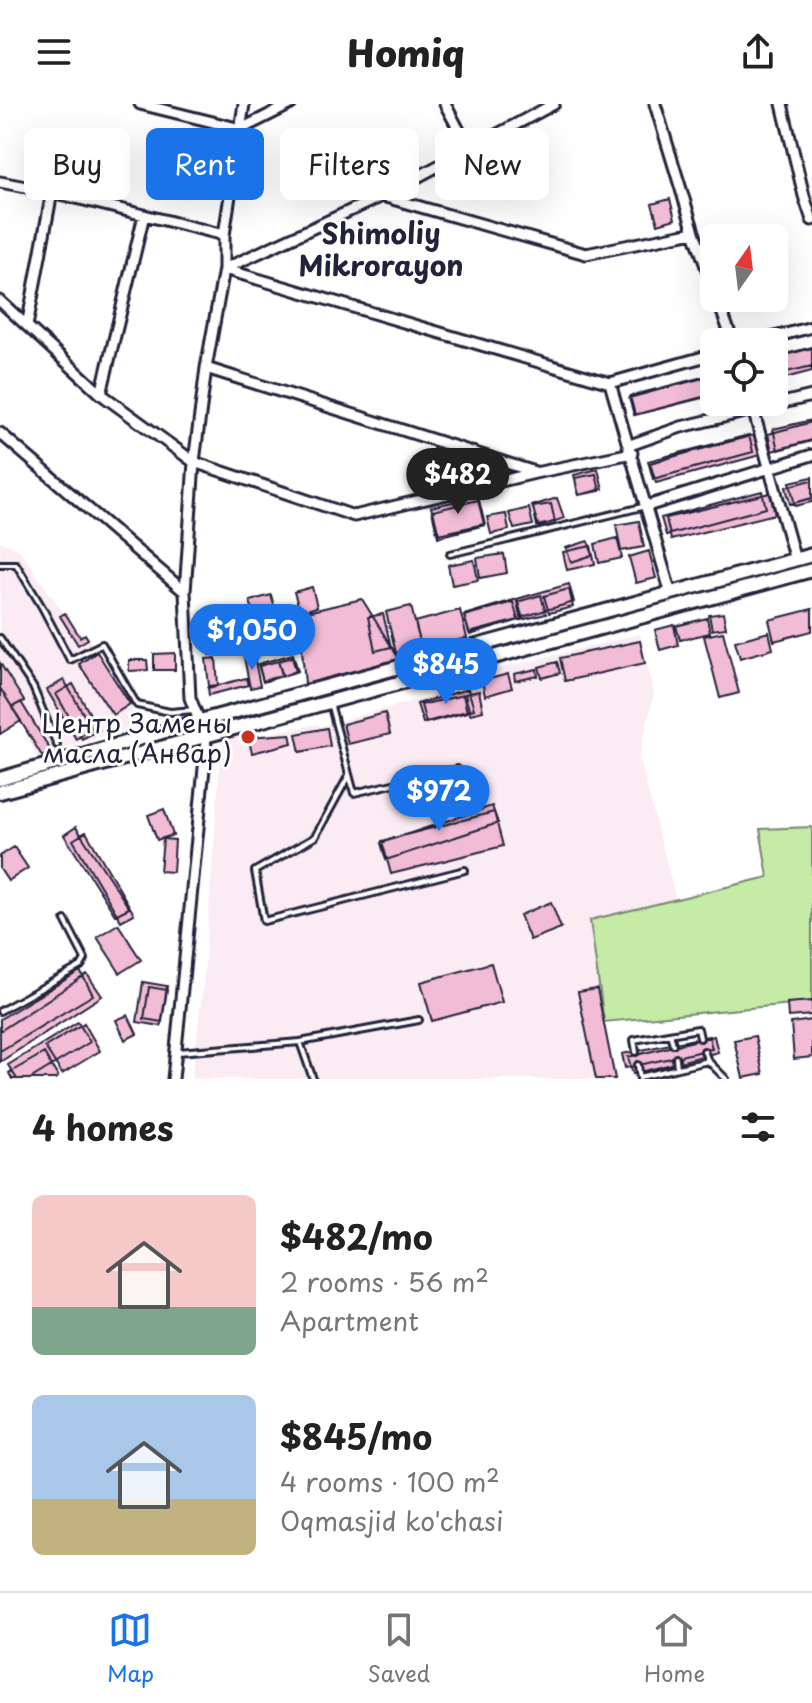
<!DOCTYPE html>
<html lang="en">
<head>
<meta charset="utf-8">
<style>
	body { margin:0; font-family:"Playpen Sans",sans-serif; background:#f6f6f6; color:#222; height:100vh; display:flex; flex-direction:column; font-size:30px; white-space:nowrap }
	* { box-sizing:border-box; margin:0 }
	p { font-size:26px; color:#767676 }
	.icon { flex:none; width:44px; height:44px; fill:none; stroke:currentColor; stroke-width:2; stroke-linecap:round; stroke-linejoin:round }
	.map { position:relative; height:975px; overflow:hidden }
	.panel { display:flex; flex-direction:column; background:#fff; flex:1 }
	.panel>* { flex:none }
	.top-card { position:absolute; left:24px; top:24px; width:764px; height:72px; display:flex; gap:16px }
	.needle { width:52px; rotate:14deg }
	.fabs { position:absolute; left:700px; top:120px; display:grid; gap:16px }
	.fabs a { display:grid; place-items:center; width:88px; height:88px; border-radius:12px; background:#fff; box-shadow:0 8px 32px #0002; font-size:40px }
	.price { position:absolute; translate:-50% -68px; padding:0 18px; border-radius:28px; background:#1a73e8; color:#fff; font-size:26px; line-height:52px; filter:drop-shadow(0 2px 4px #0008) }
	.price::after { content:''; position:absolute; left:50%; top:48px; width:24px; height:18px; margin-left:-12px; background:inherit; clip-path:polygon(0 0,100% 0,50% 100%) }
	.price.selected { background:#222; color:#fff }
	ul { padding:0; list-style:none }
	li { display:flex; align-items:center; gap:24px; height:200px; padding:0 32px }
	li span { display:grid; place-items:center; flex:none; width:224px; height:160px; border-radius:12px; color:#555 }
	li>.icon { margin-inline-start:auto }
	span .icon { width:96px; height:96px; fill:#fffc; stroke-width:1 }
	li b { font-size:34px }
	h2 { display:flex; justify-content:space-between; align-items:center; height:96px; padding:0 32px; font-size:34px }
	.pill { padding:0 28px; border-radius:12px; background:#fff; box-shadow:0 8px 32px #0002; font-size:28px; line-height:72px }
	.pill.selected { background:#1a73e8; color:#fff }
	header { display:flex; justify-content:space-between; align-items:center; height:104px; padding:0 32px; background:#fff; font-size:36px; font-weight:800 }
	.tab-bar { display:flex; justify-content:space-around; align-items:center; height:112px; border-top:2px solid #e0e0e0; background:#fff; font-size:22px; color:#767676 }
	.tab-bar a { display:grid; justify-items:center; gap:4px }
	.tab-bar .selected { color:#1a73e8 }
	.map>svg:first-child { display:block }
	.built { fill:#fbebf3 }
	.green { fill:#c5eba6; stroke:#748670; stroke-width:2 }
	.building { fill:#f2bcd6; stroke:#22223b; stroke-width:2 }
	.lines { fill:none; stroke-linecap:round; stroke-linejoin:round }
	.lane-casing { stroke:#22223b; stroke-width:10 }
	.street-casing { stroke:#22223b; stroke-width:15 }
	.secondary-casing { stroke:#22223b; stroke-width:18 }
	.lane { stroke:#fff; stroke-width:4 }
	.street { stroke:#fff; stroke-width:9 }
	.secondary { stroke:#fff; stroke-width:12 }
	.poi-dot { fill:#c8321e; stroke:#fff; stroke-width:3 }
	.labels { text-anchor:middle; dominant-baseline:central; stroke-width:6; stroke-linejoin:round; paint-order:stroke }
	.poi-label { font-size:26px; fill:#22223b; stroke:#fff; text-anchor:end }
	.neighbourhood-label { font-size:28px; font-weight:bold; fill:#22223b; stroke:#fff }
</style>
</head>
<body>
<header><svg class="icon" aria-label="menu" viewBox="0 0 24 24"><path d="M4 6h16M4 12h16M4 18h16"/></svg>Homiq<svg class="icon" aria-label="share" viewBox="0 0 24 24"><path d="M12 15V3M7 8l5-5 5 5M5 13v7h14v-7"/></svg></header>
<div class="map">
<svg width="812" height="975" viewBox="0 0 812 975">
	<rect width="100%" height="100%" fill="#fff"/>
	<filter id="ink" filterUnits="userSpaceOnUse"><feTurbulence type="fractalNoise" baseFrequency=".0125" numOctaves="2"/><feDisplacementMap in="SourceGraphic" scale="16" xChannelSelector="R" yChannelSelector="G"/><feConvolveMatrix kernelMatrix="1 2 1 2 8 2 1 2 1" color-interpolation-filters="sRGB"/></filter>
	<g filter="url(#ink)">
		<path class="built" d="M0 437 20 447 80 533 85 530 130 600 137 621 36 653 21 617 0 584Z
			M640 530 654 590 639 654 676 796 590 816 604 918 617 975H192L203 882 221 648 224 634 248 633 318 620 320 622 455 586 472 580 471 574 484 569 488 572 498 565Z"/>
		<path class="green" d="M812 723V898L604 918 590 816 768 773 760 725Z"/>
		<path class="building" d="M670 95 675 115 658 120 652 100Z
			M812 243V267L774 277V253Z
			M812 244V262L774 271V254Z
			M714 270V291L635 311 630 292Z
			M714 271V290L634 311 629 294Z
			M812 316V337L778 346 773 325Z
			M812 318V336L772 347 768 330Z
			M758 330 764 350 656 379 650 359Z
			M749 331 753 348 653 375 648 357Z
			M434 340 464 346 461 361 431 356Z
			M598 365 603 385 579 391 574 371Z
			M596 370 600 387 578 391 575 374Z
			M812 373V398L795 402 790 378Z
			M812 376V394L790 400 786 383Z
			M762 387 766 404 666 431 661 414Z
			M770 389 775 410 671 436 666 414Z
			M478 392 485 421 438 433 431 403Z
			M557 394 564 414 539 423 532 402Z
			M478 396 484 420 439 430 433 407Z
			M551 400 555 418 537 422 533 403Z
			M529 404 533 421 514 425 509 409Z
			M506 410 509 426 491 430 487 413Z
			M639 417 644 443 621 447 616 421Z
			M617 434 622 454 599 459 595 440Z
			M588 437 593 451 571 458 566 444Z
			M591 442 595 460 567 466 563 448Z
			M649 447 656 474 636 479 629 453Z
			M504 450 507 469 480 474 477 454Z
			M474 456 478 476 452 481 448 461Z
			M569 480 574 498 522 513 517 495Z
			M312 483 317 503 300 508 294 488Z
			M569 485 573 503 549 509 544 492Z
			M271 491 278 515 257 521 250 497Z
			M541 491 546 510 521 516 517 498Z
			M362 495 399 555 305 580 299 510Z
			M517 495 523 515 470 531 464 511Z
			M513 498 518 516 469 529 464 512Z
			M411 502 421 543 396 549 386 508Z
			M812 505V527L774 537 769 516Z
			M460 506 467 534 422 545 415 518Z
			M65 509 80 533 85 530 88 535 78 541 60 512Z
			M723 509 726 524 712 526 709 511Z
			M383 510 391 543 375 547 368 513Z
			M707 514 710 529 680 536 676 522Z
			M280 517 282 525 255 532 253 524Z
			M674 521 678 541 660 546 655 526Z
			M217 525 220 550 209 551 206 527Z
			M723 528 739 589 720 594 704 532Z
			M769 528 773 545 740 554 735 537Z
			M640 537 645 559 565 577 560 554Z
			M97 548 130 600 113 611 79 560Z
			M175 549V566H154V550Z
			M293 550 298 567 263 578 258 560Z
			M254 552 260 582 250 584 244 553Z
			M292 553 296 567 283 572 278 557Z
			M216 554 218 581 209 582 206 555Z
			M129 556H147L148 566 129 567Z
			M278 557 282 571 263 577 259 562Z
			M557 558 560 569 542 574 539 563Z
			M0 559 24 597 12 603 0 584Z
			M537 565 538 572 515 577 514 570Z
			M508 570 512 584 485 592 482 577Z
			M246 574 248 581 209 591 208 584Z
			M64 576 92 625 76 635 47 586Z
			M73 580 99 626 82 635 56 590Z
			M0 584 21 617 0 630Z
			M468 585 474 605 423 619 417 600Z
			M479 587 483 607 470 610 465 590Z
			M463 591 467 608 426 619 421 601Z
			M21 598 51 647 42 652 12 603Z
			M385 609 390 630 348 640 343 620Z
			M327 624 330 642 300 648 296 630Z
			M290 630 292 639 252 649 248 633Z
			M492 702 498 719 386 756 381 739Z
			M164 705 173 731 157 736 148 711Z
			M494 708 503 742 391 770 382 737Z
			M76 723 129 804 115 811 64 731Z
			M86 728 134 810 121 817 73 736Z
			M163 735 175 736 173 768 160 767Z
			M14 743 28 764 8 777 0 765V752Z
			M551 798 561 824 530 836 520 811Z
			M118 820 141 856 120 869 97 833Z
			M491 859 502 898 432 917 421 878Z
			M80 867 93 891 0 947V915Z
			M87 870 102 892 0 958V927Z
			M143 878 167 882 161 922 137 918Z
			M149 883 167 886 162 918 144 915Z
			M597 885 615 975H596L578 888Z
			M812 897V911L788 913 787 899Z
			M128 911 137 930 125 936 116 916Z
			M812 916V953L794 955 791 919Z
			M78 918 90 938 30 975H17L8 961Z
			M84 919 100 947 62 970 45 943Z
			M709 932 712 945 625 964 622 950Z
			M714 932 718 948 633 970 628 953Z
			M755 932 763 970 743 974 734 936Z
			M44 949 58 973 55 975H12L9 969Z"/>
		<g class="lines">
			<defs>
				<path id="lane" d="M450 450 646 402
					M0 460H16L42 503 70 556 102 540 137 601 170 608 194 606
					M0 534 33 583 57 641
					M330 599 354 689 457 665
					M349 671 315 733 255 767 264 817 465 766
					M0 907 81 862 85 855 65 816
					M670 930 673 940
					M300 938 419 916
					M704 947 708 957 726 975
					M178 948 300 938 313 975
					M636 948 634 936 698 925 700 934
					M676 954 677 964
					M638 961 640 975
					M640 973 708 957"/>
				<path id="street" d="M140 0 241 25
					M445 0 469 45
					M655 0 694 128 714 185
					M782 0 804 92 812 116
					M241 25 291 0
					M0 78 52 88 224 131
					M382 92 586 150 694 128
					M224 165 610 279 714 250
					M224 165 382 92 554 0
					M717 194 733 238
					M0 197 101 290 194 358 354 412 535 369 632 349
					M27 222 52 88
					M756 238 812 223
					M206 264 535 368
					M610 279 671 490
					M101 290 144 111
					M751 298 795 456
					M0 329 185 488
					M630 341 681 323 812 292
					M647 402 812 351
					M173 975 206 644 205 631 190 594 185 488 194 358 206 264 224 165V131L244 0"/>
				<path id="secondary" d="M0 675 200 617 812 451
					M0 688 812 466"/>
			</defs>
			<use href="#lane" class="lane-casing"/>
			<use href="#street" class="street-casing"/>
			<use href="#secondary" class="secondary-casing"/>
			<use href="#lane" class="lane"/>
			<use href="#street" class="street"/>
			<use href="#secondary" class="secondary"/>
		</g>
	</g>
	<circle class="poi-dot" cx="248" cy="633" r="8"/>
	<g class="labels">
		<g class="poi-label">
			<text x="232" y="618">Центр Замены<tspan x="232" dy="30">масла (Анвар)</tspan></text>
		</g>
		<g class="neighbourhood-label">
			<text x="381" y="128">Shimoliy<tspan x="381" dy="32">Mikrorayon</tspan></text>
		</g>
	</g>
</svg>
<div class="fabs">
<a><svg class="needle" viewBox="-14 -14 28 28"><path d="M0-13l5 13h-10z" fill="#e53935"/><path d="M0 13l5-13h-10z" fill="#767676"/></svg></a>
<a><svg class="icon" aria-label="locate" viewBox="0 0 24 24"><circle cx="12" cy="12" r="6"/><path d="M12 2v4M12 18v4M2 12h4M18 12h4"/></svg></a>
</div>
<b class="price selected" style="left:458px;top:412px">$482</b>
<b class="price" style="left:252px;top:568px">$1,050</b>
<b class="price" style="left:446px;top:602px">$845</b>
<b class="price" style="left:439px;top:729px">$972</b>
<div class="top-card">
<a class="pill">Buy</a>
<a class="pill selected">Rent</a>
<a class="pill">Filters</a>
<a class="pill">New</a>
</div>
</div>
<section class="panel">
<h2>4 homes<svg class="icon" aria-label="filters" viewBox="0 0 24 24"><path d="M4 7h16M4 17h16"/><circle cx="9" cy="7" r="2"/><circle cx="15" cy="17" r="2"/></svg></h2>
<ul>
<li><span style="background:linear-gradient(#f6c9c9 70%,#7fa58c 0)"><svg class="icon" aria-label="home" viewBox="0 0 24 24"><path d="M3 11l9-7 9 7M6 9v11h12V9"/></svg></span><div><b>$482/mo</b><p>2 rooms · 56 m²</p><p>Apartment</p></div></li>
<li><span style="background:linear-gradient(#a9c7e8 65%,#c2b280 0)"><svg class="icon" aria-label="home" viewBox="0 0 24 24"><path d="M3 11l9-7 9 7M6 9v11h12V9"/></svg></span><div><b>$845/mo</b><p>4 rooms · 100 m²</p><p>Oqmasjid ko'chasi</p></div></li>
</ul>
</section>
<nav class="tab-bar">
<a class="selected"><svg class="icon" aria-label="map" viewBox="0 0 24 24"><path d="M3 6l6-2 6 2 6-2v14l-6 2-6-2-6 2zM9 4v14M15 6v14"/></svg>Map</a>
<a><svg class="icon" aria-label="saved" viewBox="0 0 24 24"><path d="M7 4h10v16l-5-4-5 4z"/></svg>Saved</a>
<a><svg class="icon" aria-label="home" viewBox="0 0 24 24"><path d="M3 11l9-7 9 7M6 9v11h12V9"/></svg>Home</a>
</nav>
</body>
</html>
